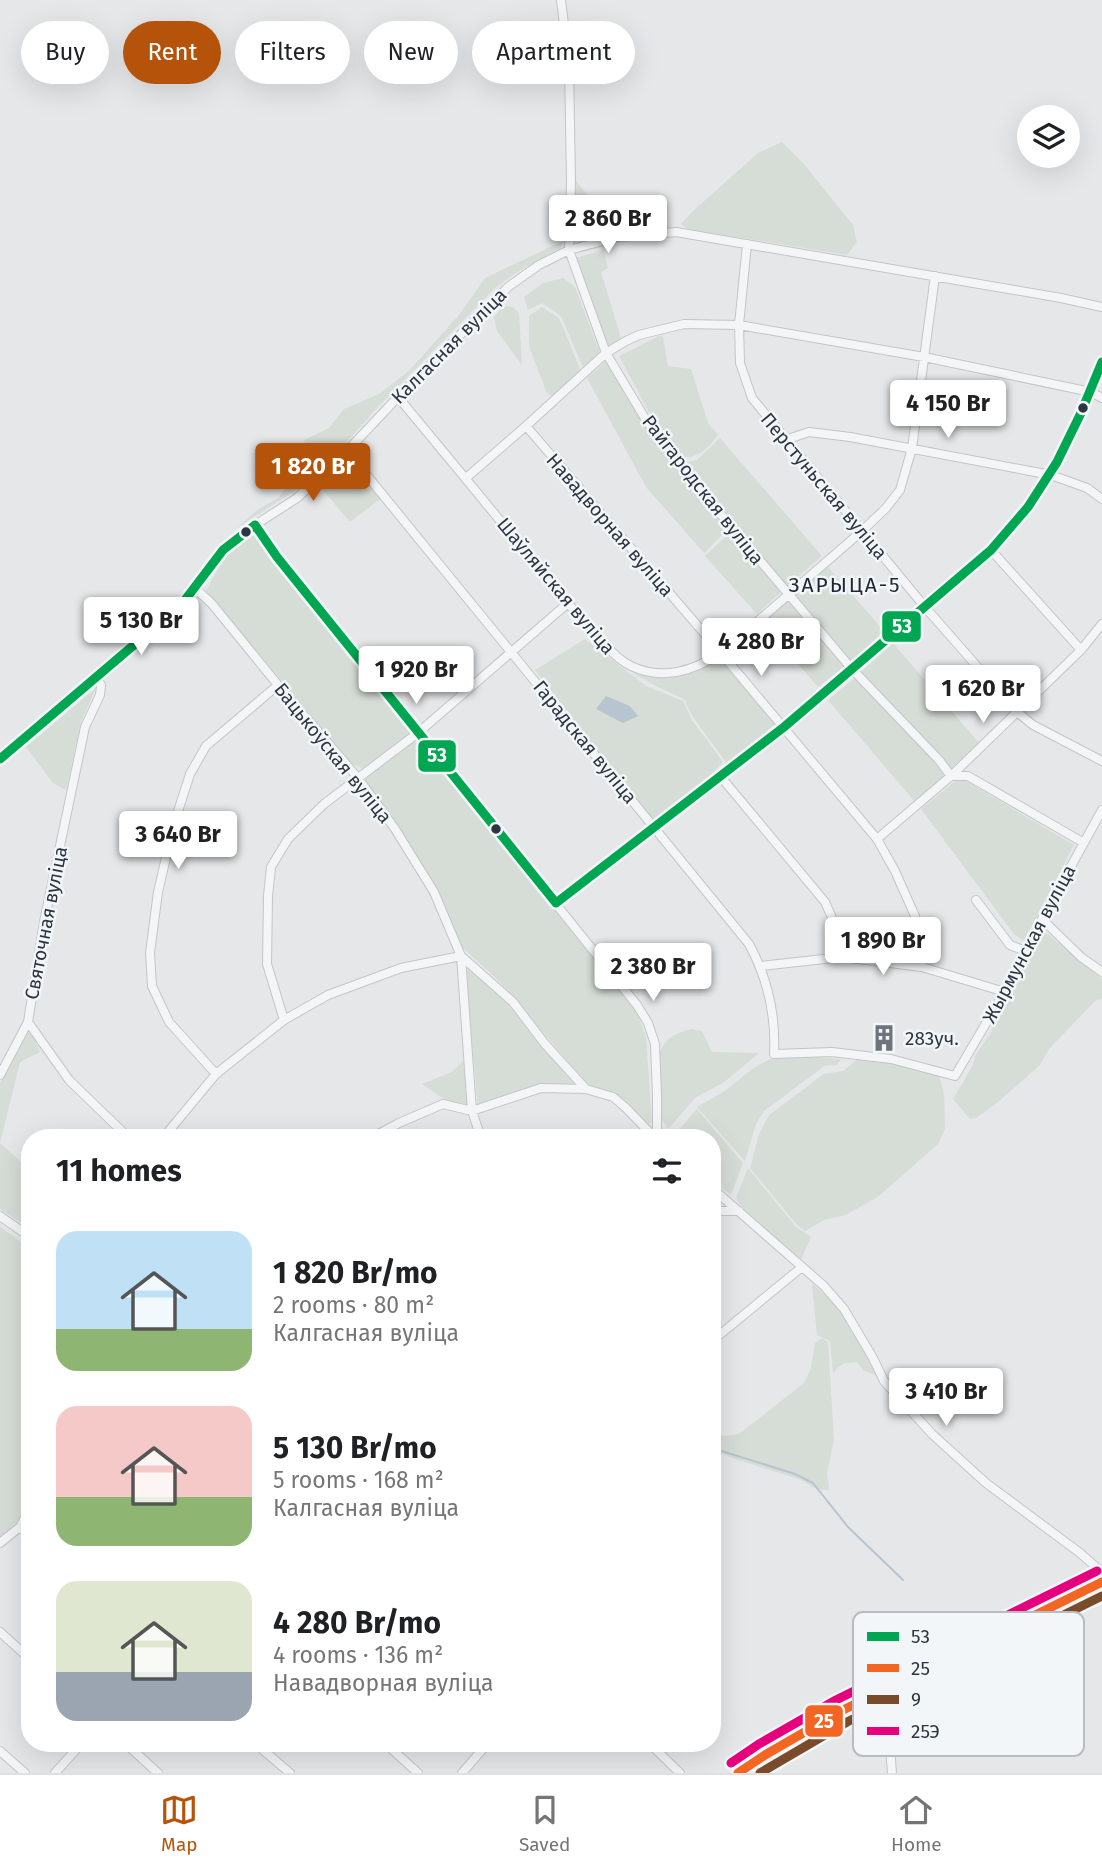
<!DOCTYPE html>
<html lang="en">
<head>
<meta charset="utf-8">
<style>
	body { margin:0; font-family:"Fira Sans",sans-serif; background:#f6f6f6; color:#202124; height:100vh; display:flex; flex-direction:column; font-size:26px; white-space:nowrap }
	* { box-sizing:border-box; margin:0 }
	p { font-size:23px; color:#757577 }
	.icon { flex:none; width:38px; height:38px; fill:none; stroke:currentColor; stroke-width:2; stroke-linecap:round; stroke-linejoin:round }
	.map { position:relative; flex:1; overflow:hidden }
	.sheet { position:absolute; left:21px; top:1129px; width:700px; height:623px; display:flex; flex-direction:column; background:#fff; border-radius:28px; box-shadow:0 7px 28px #0002 }
	.sheet>* { flex:none }
	.banner { position:absolute; left:21px; top:21px; width:700px; height:63px; display:flex; gap:14px }
	.buttons { position:absolute; left:1017px; top:105px; display:grid; gap:14px }
	.buttons a { display:grid; place-items:center; width:63px; height:63px; border-radius:50%; background:#fff; box-shadow:0 7px 28px #0002; font-size:35px }
	.price { position:absolute; translate:-50% -60px; padding:0 16px; border-radius:7px; background:#fff; color:#222; font-size:23px; line-height:46px; filter:drop-shadow(0 2px 4px #0008) }
	.price::after { content:''; position:absolute; left:50%; top:42px; width:21px; height:16px; margin-left:-10px; background:inherit; clip-path:polygon(0 0,100% 0,50% 100%) }
	.price.current { background:#b45309; color:#fff }
	ul { padding:0; list-style:none }
	li { display:flex; align-items:center; gap:21px; height:175px; padding:0 35px }
	li span { display:grid; place-items:center; flex:none; width:196px; height:140px; border-radius:21px; color:#555 }
	li>.icon { margin-inline-start:auto }
	span .icon { width:84px; height:84px; fill:#fffc; stroke-width:1 }
	li b { font-size:30px }
	h2 { display:flex; justify-content:space-between; align-items:center; height:84px; padding:0 35px; font-size:30px }
	.tag { padding:0 24px; border-radius:32px; background:#fff; box-shadow:0 7px 28px #0002; font-size:24px; line-height:63px }
	.tag.current { background:#b45309; color:#fff }
	.tabs { display:flex; justify-content:space-around; align-items:center; height:98px; border-top:2px solid #e0e0e0; background:#fff; font-size:19px; color:#757577 }
	.tabs a { display:grid; justify-items:center; gap:4px }
	.tabs .current { color:#b45309 }
	.map>svg:first-child { display:block }
	.green { fill:#d6dcd6 }
	.water { fill:#b7c5d1 }
	.lines { fill:none; stroke-linecap:round; stroke-linejoin:round }
	.stream { stroke:#b7c5d1; stroke-width:2 }
	.minor-casing { stroke:#c3c5c7; stroke-width:10 }
	.major-casing { stroke:#c2c4c6; stroke-width:11 }
	.minor { stroke:#f4f5f6; stroke-width:8 }
	.major { stroke:#f7f7f8; stroke-width:10 }
	.bus-1-casing { stroke:#f3f6f8; stroke-width:14 }
	.bus-2-casing { stroke:#f3f6f8; stroke-width:14 }
	.bus-3-casing { stroke:#f3f6f8; stroke-width:14 }
	.bus-4-casing { stroke:#f3f6f8; stroke-width:14 }
	.bus-1 { stroke:#00a651; stroke-width:9 }
	.bus-2 { stroke:#f26522; stroke-width:9 }
	.bus-3 { stroke:#7a4b2a; stroke-width:9 }
	.bus-4 { stroke:#e5007d; stroke-width:9 }
	.bus-dot { fill:#2d3541; stroke:#f3f6f8; stroke-width:2.5 }
	.labels { text-anchor:middle; dominant-baseline:central; stroke-width:5; stroke-linejoin:round; paint-order:stroke }
	.street-label { font-size:19px; fill:#2d3541; stroke:#f3f6f8 }
	.poi-label { font-size:19px; fill:#2d3541; stroke:#f3f6f8; text-anchor:start }
	.neighbourhood-label { font-size:21px; letter-spacing:2px; fill:#1f2732; stroke:#f3f6f8 }
	.key { fill:#f3f6f8; stroke:#b8bcc1; stroke-width:2 }
	.key-label { font-size:19px; fill:#2d3541 }
	.line-badge { stroke:#f3f6f8; stroke-width:2.5 }
	.badge-label { font-size:19px; text-anchor:middle; font-weight:bold; fill:#fff }
</style>
</head>
<body>
<div class="map">
<svg width="1102" height="1773" viewBox="0 0 1102 1773">
	<rect width="100%" height="100%" fill="#e5e7e9"/>
	<path class="green" d="M782 142 803 163 853 225 857 242 847 255 688 229 681 224 692 212 758 153Z
		M576 181 601 211 620 229 587 238 579 244 573 211Z
		M563 241 562 247 514 274 494 289 375 410 341 449 299 488 237 528 257 510 278 498 307 463 309 457 304 440 329 428 344 409 379 394 409 371 459 315 485 278Z
		M603 250 608 268 601 272 621 338 609 349 576 258Z
		M563 278 575 287 600 353 583 367 561 316 542 303 528 310 524 297 543 283Z
		M503 306 513 307 519 313 522 365 497 331 494 317Z
		M542 307 559 318 581 371 552 397 546 391 529 346V316Z
		M659 336 663 337 668 366 691 369 708 423 718 435C706 450 701 456 682 458L651 416 619 356Z
		M606 361 645 426 728 529 704 553 646 487 587 378Z
		M720 438 822 556 786 587 684 463 697 460Z
		M348 463 380 499 350 522 321 488Z
		M731 532 781 592 757 614 705 556Z
		M255 533 410 729 409 735 363 768 352 764 206 591 220 565 230 552Z
		M827 566 884 631 851 662 794 595Z
		M788 601 845 666 818 687 763 623Z
		M585 639 646 686 683 701 692 720 723 762 705 781 652 821 535 670Z
		M893 643 980 744 950 769 861 672Z
		M719 659 775 724 728 765 693 717 684 699 658 687 634 674 669 679 696 672Z
		M855 678 934 760 946 775 916 803 828 700Z
		M96 688 81 722 66 790 53 783 26 747Z
		M412 742 420 743 637 1013 646 1037 652 1122 647 1126 613 1095 586 1083 500 982 462 947 435 887 416 855 365 781V777Z
		M958 779 966 781 1074 845 1024 941 1014 934 921 809Z
		M1043 932 1049 935 1102 979V998L1095 1001 1049 1049 1040 1065 998 1102 976 1118 970 1119 953 1099 973 1065 975 1056 990 1034 1004 1002Z
		M465 966 472 969 506 1001 533 1037 573 1079V1084L536 1085 478 1107Z
		M692 1029 702 1031 712 1052 759 1053 723 1083 696 1097 668 1129 662 1120 659 1055C664 1038 676 1033 692 1029Z
		M25 1032 32 1034 40 1052 20 1062 0 1143 30 1170V1229L0 1209V1083L10 1059Z
		M808 1057 841 1059 837 1065 824 1066 764 1111 756 1124 745 1161 697 1107 725 1091 752 1069 770 1059Z
		M465 1059 468 1107 447 1101 422 1084 452 1072Z
		M858 1059 892 1063 939 1075 944 1094 945 1129 938 1144 879 1196 846 1215 824 1220 805 1231 797 1225 750 1168 759 1134 769 1115 824 1074 843 1071Z
		M697 1109 743 1163 731 1195 712 1181V1138L673 1137Z
		M748 1168 796 1227 811 1237 801 1260 742 1207 736 1198Z
		M0 1227 30 1248V1497L26 1501 17 1526 0 1540Z
		M812 1284C843 1306 860 1342 876 1375L864 1371 857 1362 842 1364 833 1373 830 1341 817 1335Z
		M822 1338 828 1342 834 1440 827 1472 829 1490C809 1490 814 1485 798 1479 770 1469 740 1462 712 1450V1433L725 1436 739 1434 804 1383 811 1368 815 1343Z"/>
	<path class="water" d="M606 696 630 706 638 716 623 723 596 709Z"/>
	<g class="lines">
		<path class="stream" d="M712 1448 795 1474 813 1483 848 1527 903 1580"/>
		<defs>
			<path id="minor" d="M561 0 569 65 571 181 569 250 606 353 646 420 685 472 852 669 939 760 951 776H968L1084 843
				M747 244 739 325 740 363 752 398 925 607 1017 712 1033 725 1102 761
				M398 397C447 456 495 514 544 574 559 593 575 612 592 630 604 643 615 658 631 666 663 681 693 671 721 653L862 531 886 508 900 490 912 448 935 276
				M526 426 721 653 877 839 895 871 915 916 922 967
				M785 440 809 432 850 437 1051 475 1087 488 1102 499
				M347 451 749 944C768 979 776 1015 774 1054L832 1052 891 1059 955 1076 1028 952 1042 919 1102 810
				M466 478 526 426 606 353 626 341 639 335 684 324 739 325 924 357 1091 392 1102 398
				M255 525 277 557 637 1005 648 1023 655 1044 657 1096V1138
				M991 550 1081 650
				M195 588 212 604 278 685 358 778 395 829 434 892 461 956 472 1111 481 1138
				M95 676 101 685 100 695 85 727 44 922 28 1022 69 1080 129 1138
				M0 759 182 604 223 550 255 525 297 498 347 451 398 397 508 287 539 265 569 250 618 237 676 232 1061 298 1102 307
				M721 777 825 902 837 929 842 957
				M877 839 951 776 1081 650 1102 624
				M976 900 1010 945 1028 952
				M556 903 784 727 991 550C1047 493 1073 436 1102 362
				M1042 919 1081 957 1102 972
				M761 966 842 957 922 967 1005 992
				M284 1020 267 964 268 896 271 867 288 839 324 804 419 732 568 603
				M216 1074 169 1022 152 986 150 953 158 892 173 827 190 774 206 746 278 685
				M0 1075 28 1022
				M163 1138 216 1074 284 1020 328 995 401 968 461 956 513 1002 545 1044 586 1089 613 1097 625 1107 655 1138
				M371 1138 399 1123 443 1104 472 1111 541 1088 586 1089
				M712 1188 824 1286 844 1309 873 1358 884 1381 932 1434 986 1483 1080 1553 1097 1568 1102 1576
				M712 1211H739
				M0 1216 30 1237
				M712 1341 802 1267
				M20 1527 30 1536
				M0 1543 20 1527 30 1508
				M0 1632 30 1659
				M883 1691 888 1720 892 1773
				M125 1743 158 1773
				M255 1743 290 1773
				M385 1743 418 1773
				M649 1743 680 1773
				M0 1751 25 1773
				M55 1773 82 1743
				M462 1773 488 1743"/>
			<path id="major" d="M738 1773 765 1755 841 1711 1102 1582"/>
		</defs>
		<use href="#minor" class="minor-casing"/>
		<use href="#major" class="major-casing"/>
		<use href="#minor" class="minor"/>
		<use href="#major" class="major"/>
		<defs>
			<path id="bus-1" d="M255 525 277 557 556 903
				M0 759 182 604 223 550 255 525
				M556 903 784 727 991 550 1028 507 1057 462 1080 415 1102 362"/>
			<path id="bus-2" d="M738 1773 765 1755 841 1711 1102 1582"/>
			<path id="bus-3" d="M760 1773 847 1722 1102 1596"/>
			<path id="bus-4" d="M731 1763 759 1744 836 1700 1097 1571"/>
		</defs>
		<use href="#bus-1" class="bus-1-casing"/>
		<use href="#bus-2" class="bus-2-casing"/>
		<use href="#bus-3" class="bus-3-casing"/>
		<use href="#bus-4" class="bus-4-casing"/>
		<use href="#bus-1" class="bus-1"/>
		<use href="#bus-2" class="bus-2"/>
		<use href="#bus-3" class="bus-3"/>
		<use href="#bus-4" class="bus-4"/>
	</g>
	<defs>
		<symbol id="building-bare" viewBox="-9 -9 18 18"><path d="M-4-6H4V6H1V3H-1V6H-4ZM-2.5-4.3h1.7v1.8h-1.7ZM.8-4.3h1.7v1.8H.8ZM-2.5-1h1.7V.8h-1.7ZM.8-1h1.7V.8H.8Z" fill="#6d737c" stroke="#f3f6f8" stroke-width="2.5" paint-order="stroke"/></symbol>
	</defs>
	<g fill-rule="evenodd">
		<use href="#building-bare" x="865" y="1019" width="38" height="38"/>
	</g>
	<g class="bus-dot">
		<circle cx="1083" cy="408" r="6"/>
		<circle cx="246" cy="532" r="6"/>
		<circle cx="496" cy="829" r="6"/>
	</g>
	<g class="labels">
		<g class="street-label">
			<text transform="translate(449 346) rotate(-45)">Калгасная вуліца</text>
			<text transform="translate(824 486) rotate(50)">Перстуньская вуліца</text>
			<text transform="translate(703 490) rotate(52)">Райгародская вуліца</text>
			<text transform="translate(610 525) rotate(49)">Навадворная вуліца</text>
			<text transform="translate(556 586) rotate(50)">Шаўляйская вуліца</text>
			<text transform="translate(585 742) rotate(51)">Гарадская вуліца</text>
			<text transform="translate(333 753) rotate(51)">Бацькоўская вуліца</text>
			<text transform="translate(46 923) rotate(-79)">Святочная вуліца</text>
			<text transform="translate(1029 944) rotate(-62)">Жырмунская вуліца</text>
		</g>
		<g class="poi-label">
			<text x="905" y="1038">283уч.</text>
		</g>
		<g class="neighbourhood-label">
			<text x="845" y="585">ЗАРЫЦА-5</text>
		</g>
	</g>
	<rect x="853" y="1612" width="231" height="144" rx="10" class="key"/>
	<rect x="867" y="1632" width="32" height="9" fill="#00a651"/>
	<rect x="867" y="1664" width="32" height="8" fill="#f26522"/>
	<rect x="867" y="1695" width="32" height="9" fill="#7a4b2a"/>
	<rect x="867" y="1727" width="32" height="8" fill="#e5007d"/>
	<g class="key-label">
		<text x="911" y="1643">53</text>
		<text x="911" y="1675">25</text>
		<text x="911" y="1706">9</text>
		<text x="911" y="1738">25Э</text>
	</g>
	<g class="line-badge">
		<rect x="881" y="610" width="41" height="33" rx="7" fill="#00a651"/>
		<rect x="417" y="739" width="40" height="34" rx="7" fill="#00a651"/>
		<rect x="804" y="1704" width="40" height="34" rx="7" fill="#f26522"/>
	</g>
	<g class="badge-label">
		<text x="902" y="633">53</text>
		<text x="437" y="762">53</text>
		<text x="824" y="1728">25</text>
	</g>
</svg>
<div class="buttons">
<a><svg class="icon" aria-label="layers" viewBox="0 0 24 24"><path d="M12 4l9 5-9 5-9-5zM3 14l9 5 9-5"/></svg></a>
</div>
<b class="price" style="left:608px;top:255px">2 860 Br</b>
<b class="price" style="left:948px;top:440px">4 150 Br</b>
<b class="price current" style="left:313px;top:503px">1 820 Br</b>
<b class="price" style="left:141px;top:657px">5 130 Br</b>
<b class="price" style="left:761px;top:678px">4 280 Br</b>
<b class="price" style="left:416px;top:706px">1 920 Br</b>
<b class="price" style="left:983px;top:725px">1 620 Br</b>
<b class="price" style="left:178px;top:871px">3 640 Br</b>
<b class="price" style="left:883px;top:977px">1 890 Br</b>
<b class="price" style="left:653px;top:1003px">2 380 Br</b>
<b class="price" style="left:946px;top:1428px">3 410 Br</b>
<div class="banner">
<a class="tag">Buy</a>
<a class="tag current">Rent</a>
<a class="tag">Filters</a>
<a class="tag">New</a>
<a class="tag">Apartment</a>
</div>
<section class="sheet">
<h2>11 homes<svg class="icon" aria-label="filters" viewBox="0 0 24 24"><path d="M4 7h16M4 17h16"/><circle cx="9" cy="7" r="2"/><circle cx="15" cy="17" r="2"/></svg></h2>
<ul>
<li><span style="background:linear-gradient(#bfe0f5 70%,#8fb573 0)"><svg class="icon" aria-label="home" viewBox="0 0 24 24"><path d="M3 11l9-7 9 7M6 9v11h12V9"/></svg></span><div><b>1 820 Br/mo</b><p>2 rooms · 80 m²</p><p>Калгасная вуліца</p></div></li>
<li><span style="background:linear-gradient(#f6c9c9 65%,#8fb573 0)"><svg class="icon" aria-label="home" viewBox="0 0 24 24"><path d="M3 11l9-7 9 7M6 9v11h12V9"/></svg></span><div><b>5 130 Br/mo</b><p>5 rooms · 168 m²</p><p>Калгасная вуліца</p></div></li>
<li><span style="background:linear-gradient(#dfe7d0 65%,#9aa5b1 0)"><svg class="icon" aria-label="home" viewBox="0 0 24 24"><path d="M3 11l9-7 9 7M6 9v11h12V9"/></svg></span><div><b>4 280 Br/mo</b><p>4 rooms · 136 m²</p><p>Навадворная вуліца</p></div></li>
</ul>
</section>
</div>
<nav class="tabs">
<a class="current"><svg class="icon" aria-label="map" viewBox="0 0 24 24"><path d="M3 6l6-2 6 2 6-2v14l-6 2-6-2-6 2zM9 4v14M15 6v14"/></svg>Map</a>
<a><svg class="icon" aria-label="saved" viewBox="0 0 24 24"><path d="M7 4h10v16l-5-4-5 4z"/></svg>Saved</a>
<a><svg class="icon" aria-label="home" viewBox="0 0 24 24"><path d="M3 11l9-7 9 7M6 9v11h12V9"/></svg>Home</a>
</nav>
</body>
</html>
